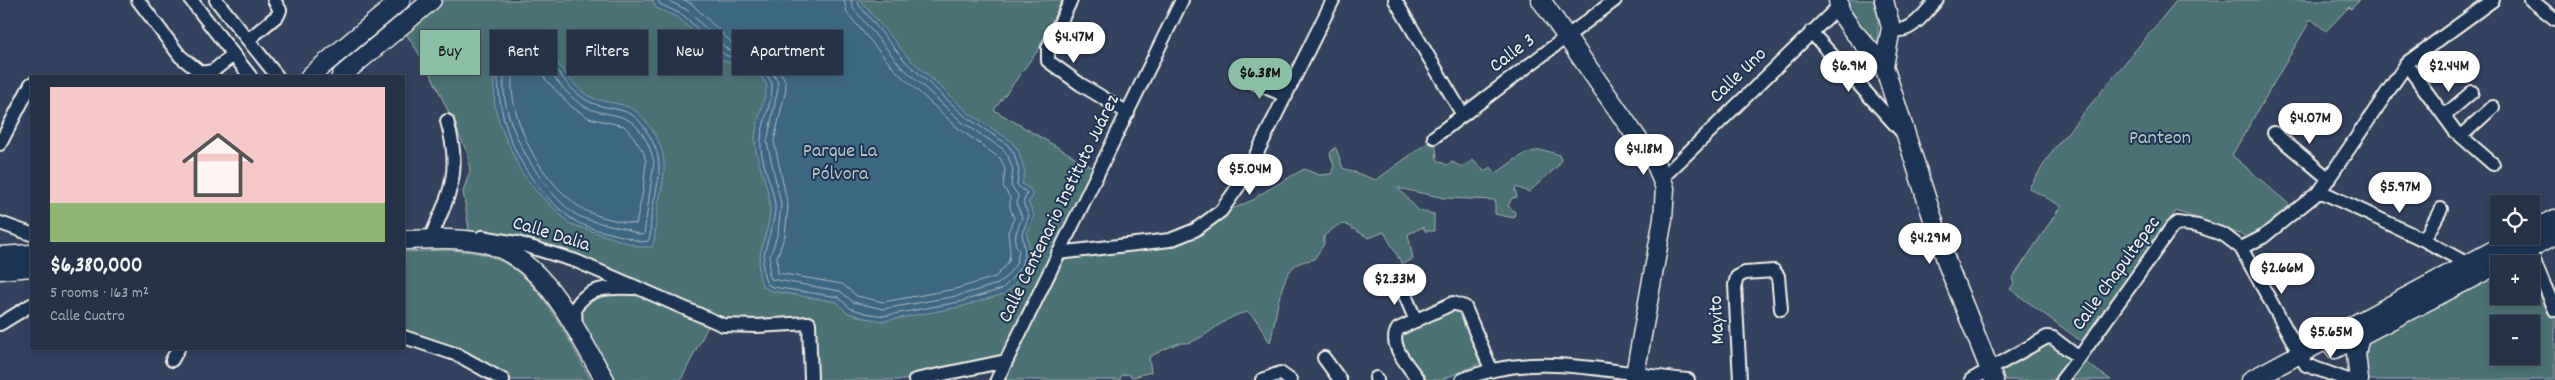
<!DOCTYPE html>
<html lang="en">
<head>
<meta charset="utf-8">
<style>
	body { margin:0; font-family:Dekko,sans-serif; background:#323e52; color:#f1f3f6; height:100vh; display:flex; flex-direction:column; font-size:19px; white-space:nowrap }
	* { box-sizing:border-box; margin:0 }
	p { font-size:16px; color:#a4aab4 }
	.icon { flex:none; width:28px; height:28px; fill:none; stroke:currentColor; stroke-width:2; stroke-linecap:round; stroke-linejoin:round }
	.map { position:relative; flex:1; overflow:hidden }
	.panel { position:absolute; left:30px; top:75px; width:375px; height:275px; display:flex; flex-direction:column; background:#263247; border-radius:0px; box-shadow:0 2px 8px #0003,0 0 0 1px #424d60 }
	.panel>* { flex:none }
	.hud { position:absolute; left:420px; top:30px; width:475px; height:45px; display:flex; gap:10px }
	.fabs { position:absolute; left:2490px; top:195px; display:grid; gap:10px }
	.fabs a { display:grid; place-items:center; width:50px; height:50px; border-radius:0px; background:#263247; box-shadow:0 2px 8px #0003,0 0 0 1px #424d60; font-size:25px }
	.price { position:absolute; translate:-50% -42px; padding:0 11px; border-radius:18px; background:#fff; color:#222; font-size:16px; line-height:32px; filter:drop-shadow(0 1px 2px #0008) }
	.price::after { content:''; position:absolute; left:50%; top:30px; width:15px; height:11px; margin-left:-8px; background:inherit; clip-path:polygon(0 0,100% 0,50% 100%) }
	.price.active { background:#8abfa5; color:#111 }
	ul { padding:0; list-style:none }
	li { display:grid; align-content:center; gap:10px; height:265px; padding:0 20px }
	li+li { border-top:1px solid #424d60 }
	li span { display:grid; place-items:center; height:155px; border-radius:0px; color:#555 }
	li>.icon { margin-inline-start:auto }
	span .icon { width:90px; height:90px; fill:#fffc; stroke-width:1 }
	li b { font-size:21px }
	.pill { padding:0 18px; border-radius:0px; background:#263247; box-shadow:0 2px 8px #0003,0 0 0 1px #424d60; font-size:18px; line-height:45px }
	.pill.active { background:#8abfa5; color:#111 }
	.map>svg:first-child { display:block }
	.green { fill:#4c7275; stroke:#a0b2ae; fill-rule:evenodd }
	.water { fill:#3d6784; stroke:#869eac }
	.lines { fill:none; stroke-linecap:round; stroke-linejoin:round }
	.shore { stroke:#abbac0; stroke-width:1 }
	.street-casing { stroke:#f4f1e8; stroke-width:16 }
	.secondary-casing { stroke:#f4f1e8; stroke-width:21 }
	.street { stroke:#1d3557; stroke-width:12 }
	.secondary { stroke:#1d3557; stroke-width:18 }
	.labels { text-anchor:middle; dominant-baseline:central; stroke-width:4; stroke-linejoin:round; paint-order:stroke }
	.street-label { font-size:20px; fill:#f4f1e8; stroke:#1d3557 }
	.park-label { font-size:20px; fill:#b9c5c0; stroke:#1d3557 }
</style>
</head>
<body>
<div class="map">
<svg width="2555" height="380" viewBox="0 0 2555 380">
	<rect width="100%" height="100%" fill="#33425f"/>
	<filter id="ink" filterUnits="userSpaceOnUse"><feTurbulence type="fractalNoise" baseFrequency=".02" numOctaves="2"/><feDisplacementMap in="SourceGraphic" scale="10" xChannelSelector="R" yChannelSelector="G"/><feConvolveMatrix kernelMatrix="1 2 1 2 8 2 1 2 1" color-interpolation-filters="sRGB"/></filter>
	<g filter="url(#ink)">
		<path class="green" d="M432 0H1062L1038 50 994 110 1100 172 1006 361 915 380H811L809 324 711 320 681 380H605L578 335 577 305 607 288 613 276 470 236 463 191 470 171 467 152 428 68 401 26Z
			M1845 0H1873L1878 17V48L1848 15Z
			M2177 0H2360L2351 9 2349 7 2326 31 2311 19 2232 155 2292 207 2251 238 2176 211 2085 344 2010 289 2014 283 2012 279 2061 206 2029 188 2053 150Z
			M1431 140 1436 147 1437 160 1447 165 1452 162 1462 167 1473 160 1484 171 1491 167 1496 173C1519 158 1531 143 1559 155L1561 160 1558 166 1529 192 1516 187 1515 190 1517 197 1512 198 1508 206 1515 212 1514 218 1495 214V200L1444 198 1398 188 1419 211 1434 214V231H1425L1423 227 1408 234 1413 259 1402 264 1384 232 1369 238 1345 224 1338 225 1324 236V244L1314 259C1309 261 1303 261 1299 263 1278 273 1276 324 1270 343L1257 321 1248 312C1227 315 1214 331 1196 340 1190 343 1188 343 1181 343 1175 343 1156 354 1149 357L1151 372 1133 377 1127 374 1121 376 1120 380H1002L1061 254 1135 248 1217 219 1230 210 1255 199 1259 195 1304 169 1319 175 1331 174 1334 166 1330 154 1334 148H1336L1343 168 1376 180Z
			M2529 249 2555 309V380H2359L2360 336 2499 264V296H2531V264H2500ZM2499 324H2531V356H2499Z
			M448 250C464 251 479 252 494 258 540 275 568 340 591 380H503L404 337V252Z
			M1458 307 1483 362 1441 380H1422L1396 336Z
			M2043 339 2079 358 2111 380H1971Z"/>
		<path class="water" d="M652 0H860L908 57 970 114 1010 140 1018 150 1025 172 1022 184 1031 190 1033 197 1028 202 1034 215 1027 234 1030 253 1026 268 1015 284 1004 294 960 307 884 321 864 318 846 312 837 302 772 291 763 287C750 259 771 235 770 206 769 184 756 163 755 142 755 124 764 103 767 86L759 72 722 60 679 18 656 8Z
			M522 32 539 33C552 54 564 77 584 93 600 105 619 100 634 110 643 116 648 124 654 133 674 166 659 187 656 221 655 231 656 237 652 247H640L570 224 535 190 520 170 500 125 495 107 493 71 497 55 509 40Z"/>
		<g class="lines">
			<path class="shore" d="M658 0 660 4 683 15 725 55 762 68 772 83C773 102 762 122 761 140 759 161 773 184 775 205 776 231 754 259 767 284L773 287 838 297 850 308 865 313 883 316 959 302 1002 289 1011 280 1021 266 1025 252 1022 234 1029 216 1023 203 1027 193 1017 185 1019 171 1014 153 1007 144 966 117 905 61 859 5 858 0
				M667 0 687 10 728 50 767 64 777 80 778 88 767 142 781 204 778 233 770 256 769 274 771 279 840 291 853 302 883 309 957 296 998 284 1007 276 1016 264 1019 251 1015 243 1016 233 1022 217 1017 205 1018 195 1011 186 1013 170 1008 156 1003 149 962 122 900 65 853 8 851 0
				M684 0 692 4 732 43 772 58 785 80 786 89 774 141 788 206 785 235 777 257 778 273 842 284 857 296 883 302 955 289 995 277 1001 271 1009 261 1010 252 1008 232 1014 218 1010 208V198L1003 186 1005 170 1001 159 958 128 895 70 847 13 844 0
				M523 37 536 38C550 59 562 83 583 98 600 110 618 106 632 115 640 120 645 128 649 135 668 166 655 187 651 219 650 228 652 234 648 241L641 242C619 233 591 232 572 219 532 191 503 140 499 92 498 81 496 68 501 58 505 49 515 42 523 37Z
				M525 43 533 44C546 65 558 87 578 102 596 116 612 111 628 120 642 127 651 148 654 162L644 235C638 235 632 231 626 229 610 224 590 223 575 214 536 188 469 77 525 43Z
				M526 52 529 53 546 80 572 107 589 118 624 126 633 136 644 153 646 162 643 191 636 224C620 222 591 216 578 206 562 194 547 177 537 161 522 137 495 71 526 52Z"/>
			<defs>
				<path id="street" d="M138 0 180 56 201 73 213 71 233 55
					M191 0 250 76
					M216 0 277 76
					M1071 0 1048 48V61L1080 84 1128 113
					M1395 0 1463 115
					M2531 0 2555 19
					M1891 28C1910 37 1925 12 1937 0
					M1811 32 1902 132
					M248 40 278 15 280 10 274 0
					M2406 64 2455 131 2493 164
					M1244 78 1286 96
					M2444 116 2472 92
					M2274 133 2329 179
					M2461 136 2493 107
					M1434 137 1615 0
					M0 144 31 84
					M1663 177 1836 9
					M2320 191 2424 240 2466 263
					M0 223 31 234
					M482 237 517 243 576 261 723 325 757 326 809 323 811 380
					M430 239C450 193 462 172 447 121
					M2424 240 2441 209
					M2241 248 2263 237 2320 191 2408 62 2493 0
					M2529 249 2555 310
					M1058 253 1170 240 1195 230 1221 211 1245 177 1333 0
					M1399 281 1416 321
					M0 324 31 305
					M576 328 575 309C586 286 612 287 633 288
					M404 337 458 355 503 380
					M1324 358 1340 380
					M172 360 178 349
					M1376 378 1377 380
					M915 380 1006 361
					M997 380C1058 253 1121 127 1182 0
					M1262 380 1280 373 1290 380
					M1418 380C1410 367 1387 345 1398 329L1453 303 1465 307 1491 369
					M1462 380C1535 349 1613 374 1688 380
					M1740 380 1735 285 1737 277 1745 273 1774 271 1778 276 1781 309
					M1971 380 2047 337 2053 338 2079 358 2172 227 2177 223 2198 226 2224 235 2241 248 2306 365 2348 380
					M2062 380 2079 358"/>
				<path id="secondary" d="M1541 0 1656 165 1665 188 1663 219 1634 380
					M1838 0 1840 12 1853 31 1884 66 1948 266 1994 380
					M1884 66 1891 28 1884 0
					M310 76 401 0
					M341 76 432 0
					M2531 231 2555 219
					M404 240C431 239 458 237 484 243 547 259 574 329 605 380
					M0 256 31 254
					M2500 264 2555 235
					M0 270 31 267
					M2335 349 2499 264
					M2251 380 2520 236
					M2359 380 2356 353 2360 336"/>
			</defs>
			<use href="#street" class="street-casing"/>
			<use href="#secondary" class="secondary-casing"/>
			<use href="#street" class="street"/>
			<use href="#secondary" class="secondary"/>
		</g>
	</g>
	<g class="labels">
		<g class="street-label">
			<text transform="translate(1513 54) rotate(-37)">Calle 3</text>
			<text transform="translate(1739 76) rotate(-44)">Calle Uno</text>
			<text transform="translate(1060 209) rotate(-64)">Calle Centenario Instituto Juárez</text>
			<text transform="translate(551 235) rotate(17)">Calle Dalia</text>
			<text transform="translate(2117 274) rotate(-54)">Calle Chapultepec</text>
			<text transform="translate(1718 320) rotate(-93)">Mayito</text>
		</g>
		<g class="park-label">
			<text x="2160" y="139">Panteon</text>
			<text x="840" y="152">Parque La<tspan x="840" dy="23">Pólvora</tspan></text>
		</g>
	</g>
</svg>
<div class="fabs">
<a><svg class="icon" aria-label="locate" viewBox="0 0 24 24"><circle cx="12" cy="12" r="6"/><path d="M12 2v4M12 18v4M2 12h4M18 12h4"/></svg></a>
<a>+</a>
<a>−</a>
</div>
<b class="price" style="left:1074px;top:64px">$4.47M</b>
<b class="price" style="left:1849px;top:93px">$6.9M</b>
<b class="price" style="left:2449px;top:93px">$2.44M</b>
<b class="price active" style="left:1260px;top:100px">$6.38M</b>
<b class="price" style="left:2310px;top:145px">$4.07M</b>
<b class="price" style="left:1644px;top:176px">$4.18M</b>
<b class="price" style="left:1250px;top:196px">$5.04M</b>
<b class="price" style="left:2400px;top:214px">$5.97M</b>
<b class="price" style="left:1930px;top:265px">$4.29M</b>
<b class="price" style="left:2282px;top:295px">$2.66M</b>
<b class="price" style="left:1395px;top:306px">$2.33M</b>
<b class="price" style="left:2331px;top:359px">$5.65M</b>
<div class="hud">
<a class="pill active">Buy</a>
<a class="pill">Rent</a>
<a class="pill">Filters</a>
<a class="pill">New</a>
<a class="pill">Apartment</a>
</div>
<section class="panel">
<ul>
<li><span style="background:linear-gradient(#f6c9c9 75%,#8fb573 0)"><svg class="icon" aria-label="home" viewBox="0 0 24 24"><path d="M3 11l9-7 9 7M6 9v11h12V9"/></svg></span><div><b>$6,380,000</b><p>5 rooms · 163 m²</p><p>Calle Cuatro</p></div></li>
</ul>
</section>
</div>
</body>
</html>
